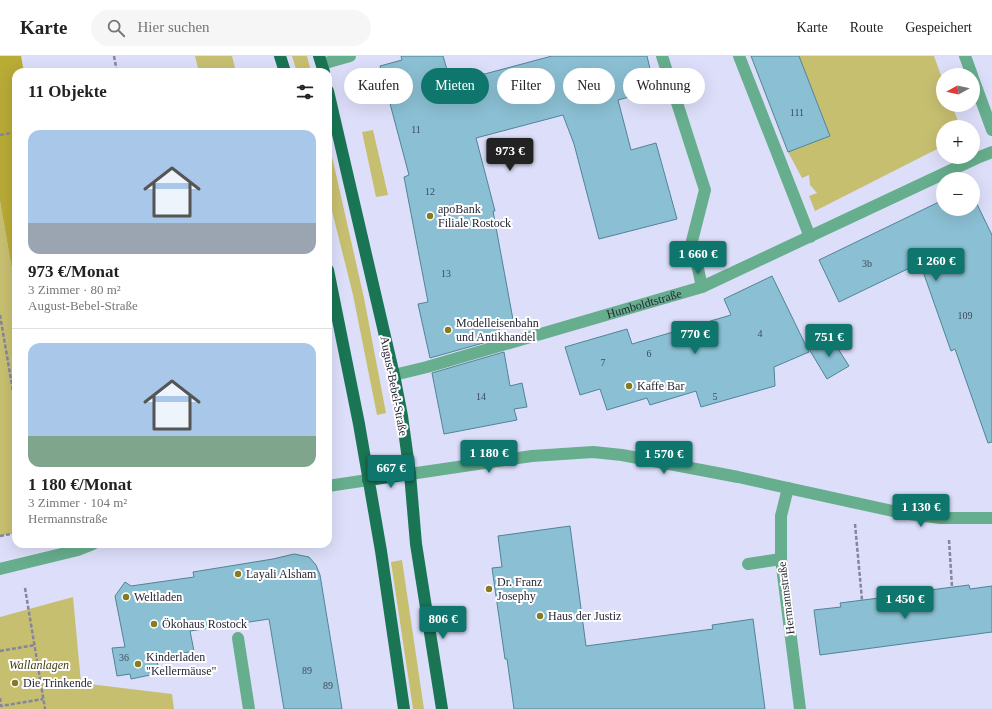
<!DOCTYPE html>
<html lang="de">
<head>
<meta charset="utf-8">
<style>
	body { margin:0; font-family:Georgia,serif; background:#f6f6f6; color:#222; height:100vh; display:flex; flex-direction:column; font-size:15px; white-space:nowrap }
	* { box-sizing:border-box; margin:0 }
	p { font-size:13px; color:#767676 }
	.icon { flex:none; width:22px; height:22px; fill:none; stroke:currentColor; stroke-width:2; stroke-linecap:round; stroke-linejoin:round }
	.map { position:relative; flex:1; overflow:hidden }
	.drawer { position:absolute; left:12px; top:12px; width:320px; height:480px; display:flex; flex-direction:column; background:#fff; border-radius:12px; box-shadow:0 4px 16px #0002 }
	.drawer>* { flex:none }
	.top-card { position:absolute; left:344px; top:12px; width:380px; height:36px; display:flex; gap:8px }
	.needle { width:26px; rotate:262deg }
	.tools { position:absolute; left:936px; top:12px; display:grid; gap:8px }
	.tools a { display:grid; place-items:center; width:44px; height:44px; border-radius:50%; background:#fff; box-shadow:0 4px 16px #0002; font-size:20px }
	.price { position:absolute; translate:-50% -34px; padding:0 9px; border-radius:4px; background:#0f766e; color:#fff; font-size:13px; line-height:26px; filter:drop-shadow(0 1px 2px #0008) }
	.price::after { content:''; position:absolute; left:50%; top:24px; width:12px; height:9px; margin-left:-6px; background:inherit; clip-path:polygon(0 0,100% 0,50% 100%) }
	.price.active { background:#222; color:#fff }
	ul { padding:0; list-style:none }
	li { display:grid; align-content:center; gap:8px; height:212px; padding:0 16px }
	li+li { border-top:1px solid #e0e0e0 }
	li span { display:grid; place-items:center; height:124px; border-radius:12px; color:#555 }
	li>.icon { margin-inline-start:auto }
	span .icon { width:72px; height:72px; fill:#fffc; stroke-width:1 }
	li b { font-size:17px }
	h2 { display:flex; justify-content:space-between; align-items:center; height:48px; padding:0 16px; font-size:17px }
	.chip { padding:0 14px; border-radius:18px; background:#fff; box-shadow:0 4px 16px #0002; font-size:14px; line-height:36px }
	.chip.active { background:#0f766e; color:#fff }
	header { display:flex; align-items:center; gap:24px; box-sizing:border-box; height:56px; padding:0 20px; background:#fff; border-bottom:1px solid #e0e0e0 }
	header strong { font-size:19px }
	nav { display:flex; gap:22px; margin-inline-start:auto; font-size:14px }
	.search { width:280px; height:36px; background:#f6f6f6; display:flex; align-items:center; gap:10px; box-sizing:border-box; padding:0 14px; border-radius:22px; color:#767676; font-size:15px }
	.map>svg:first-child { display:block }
	.green { fill:#c7bf70 }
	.forest { fill:#b8ab36 }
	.building { fill:#8bbfd3; stroke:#518496 }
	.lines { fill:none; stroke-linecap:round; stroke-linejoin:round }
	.path { stroke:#85869c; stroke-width:2.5; stroke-dasharray:4 2; stroke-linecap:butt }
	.minor { stroke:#66ae8d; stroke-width:12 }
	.major { stroke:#197554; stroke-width:12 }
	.poi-dot { fill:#857c22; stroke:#fff; stroke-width:1.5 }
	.labels { text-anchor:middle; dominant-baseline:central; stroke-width:4; stroke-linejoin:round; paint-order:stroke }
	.number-label { font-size:10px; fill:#3f4c5e }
	.poi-label { font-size:12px; fill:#262637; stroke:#fff; text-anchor:start }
	.street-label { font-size:12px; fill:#262637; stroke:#fff }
	.park-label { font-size:12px; font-style:italic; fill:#423d0d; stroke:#fff }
</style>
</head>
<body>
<header>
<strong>Karte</strong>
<div class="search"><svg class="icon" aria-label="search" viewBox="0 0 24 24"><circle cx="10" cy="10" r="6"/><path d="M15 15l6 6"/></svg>Hier suchen</div>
<nav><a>Karte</a><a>Route</a><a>Gespeichert</a></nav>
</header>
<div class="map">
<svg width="992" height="653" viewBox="0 0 992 653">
	<rect width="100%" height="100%" fill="#dddef9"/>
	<path class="green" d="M195 0H232L236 16H199Z
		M292 0H307L311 16H297Z
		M799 0H934L943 25V49H952L960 71H943V90L815 155 809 140 817 137 810 129 809 119 802 122 788 96 829 80Z
		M373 74 388 139 376 141 362 76Z
		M328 83 364 242 386 357 377 359 353 239 328 139Z
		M0 145 16 237V477L0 480Z
		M402 504 424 653H413L391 506Z
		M73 541 81 627 172 638 174 653H0V561Z"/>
	<path class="forest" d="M0 0H21L24 16H16V237L0 145Z"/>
	<path class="building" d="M401 0H443L451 27 552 0H647L655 34 618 44 631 94 656 87 677 163 599 183 574 88 563 59 476 82 495 155H493L514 269 499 271 501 282 430 302 418 248 428 246 404 121 409 119 380 10 402 4Z
		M751 0H799L830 80 788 96Z
		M973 140 992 179V386L988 387 955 293 951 295 920 207 839 246 819 204 943 144V153H973Z
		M772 220 809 296 774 311 775 330 701 351 696 335 650 349 647 342 607 354 600 333 580 339 565 291 627 273 632 288 731 259 724 243Z
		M830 280 849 310 827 323 809 293Z
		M504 296 510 330 522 327 527 351 514 353 517 364 444 378 432 317Z
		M570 470 586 590 713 573 712 569 753 563 765 653H514L507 603H505L492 512 502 511 498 480Z
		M294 498 309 501 316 509 320 519 342 653H284L269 563 190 575 194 595 156 602 160 617 131 623 130 618 117 620 112 592 125 591 115 540 125 526 131 530 194 521 193 516 273 503Z
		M969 529 970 533 992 530V576L820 599 814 554 841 551 840 547 879 542 880 546 931 539 930 534Z"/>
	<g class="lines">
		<path class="path" d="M114 0 117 16
			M0 79 16 76
			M0 259 16 353
			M855 468 862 544
			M0 480 16 477
			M949 484 952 531
			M25 532 45 653
			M0 595 35 589
			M0 642 1 650 43 643"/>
		<g class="minor">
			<path d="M662 0 705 134 692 185 702 231"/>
			<path d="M739 0 810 181"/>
			<path d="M965 0 972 19"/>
			<path d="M322 8 350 0"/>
			<path d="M973 22 992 74"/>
			<path id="s1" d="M394 319 427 311 702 231 977 102 992 96"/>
			<path d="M410 418 532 400 593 396 622 399 738 421 902 457 940 462H992"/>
			<path d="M328 430 368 424"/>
			<path d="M788 432 781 460V503L800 653"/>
			<path d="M748 508 781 503"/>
			<path d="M0 513 78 494 93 488"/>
			<path d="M238 582 249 653"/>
		</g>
		<path class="major" d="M280 0 285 16
			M319 0 324 16
			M328 35 394 319 402 360 410 418 416 488 442 653
			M328 214 359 368 381 495 404 653
			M368 424 410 418"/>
	</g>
	<g class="poi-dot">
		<circle cx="430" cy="160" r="4"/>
		<circle cx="448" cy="274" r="4"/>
		<circle cx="629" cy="330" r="4"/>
		<circle cx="238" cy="518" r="4"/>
		<circle cx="489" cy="533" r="4"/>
		<circle cx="126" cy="541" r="4"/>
		<circle cx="540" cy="560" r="4"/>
		<circle cx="154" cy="568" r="4"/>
		<circle cx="138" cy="608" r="4"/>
		<circle cx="15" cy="627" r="4"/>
	</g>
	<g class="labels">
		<g class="number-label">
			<text x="797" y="56">111</text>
			<text x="416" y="73">11</text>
			<text x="430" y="135">12</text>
			<text x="867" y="207">3b</text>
			<text x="446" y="217">13</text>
			<text x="965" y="259">109</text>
			<text x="760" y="277">4</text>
			<text x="649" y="297">6</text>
			<text x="603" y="306">7</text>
			<text x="481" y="340">14</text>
			<text x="715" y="340">5</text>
			<text x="124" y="601">36</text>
			<text x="307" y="614">89</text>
			<text x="328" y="629">89</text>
		</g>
		<g class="poi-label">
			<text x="438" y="153">apoBank<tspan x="438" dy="14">Filiale Rostock</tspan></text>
			<text x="456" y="267">Modelleisenbahn<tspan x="456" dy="14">und Antikhandel</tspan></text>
			<text x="637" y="330">Kaffe Bar</text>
			<text x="246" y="518">Layali Alsham</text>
			<text x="497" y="526">Dr. Franz<tspan x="497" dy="14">Josephy</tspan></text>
			<text x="134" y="541">Weltladen</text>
			<text x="548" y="560">Haus der Justiz</text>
			<text x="162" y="568">Ökohaus Rostock</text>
			<text x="146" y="601">Kinderladen<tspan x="146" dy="14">"Kellermäuse"</tspan></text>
			<text x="23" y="627">Die Trinkende</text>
		</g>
		<g class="street-label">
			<text stroke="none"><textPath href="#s1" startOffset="260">Humboldtstraße</textPath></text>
			<text transform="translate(394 330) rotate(79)">August-Bebel-Straße</text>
			<text transform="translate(786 542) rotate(-97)">Hermannstraße</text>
		</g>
		<g class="park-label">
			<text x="39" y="609">Wallanlagen</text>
		</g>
	</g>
</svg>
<div class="tools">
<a><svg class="needle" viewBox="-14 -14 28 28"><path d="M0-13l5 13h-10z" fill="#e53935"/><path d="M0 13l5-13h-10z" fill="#767676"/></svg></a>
<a>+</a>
<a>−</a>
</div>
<b class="price active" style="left:510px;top:116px">973 €</b>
<b class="price" style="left:698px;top:219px">1 660 €</b>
<b class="price" style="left:936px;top:226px">1 260 €</b>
<b class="price" style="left:695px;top:299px">770 €</b>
<b class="price" style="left:829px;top:302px">751 €</b>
<b class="price" style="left:489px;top:418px">1 180 €</b>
<b class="price" style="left:664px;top:419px">1 570 €</b>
<b class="price" style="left:391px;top:433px">667 €</b>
<b class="price" style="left:921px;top:472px">1 130 €</b>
<b class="price" style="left:905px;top:564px">1 450 €</b>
<b class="price" style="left:443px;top:584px">806 €</b>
<div class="top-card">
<a class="chip">Kaufen</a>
<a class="chip active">Mieten</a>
<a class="chip">Filter</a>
<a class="chip">Neu</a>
<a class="chip">Wohnung</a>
</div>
<section class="drawer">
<h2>11 Objekte<svg class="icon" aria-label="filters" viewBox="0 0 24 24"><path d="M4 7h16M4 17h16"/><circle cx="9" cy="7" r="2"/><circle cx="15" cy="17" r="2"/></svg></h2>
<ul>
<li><span style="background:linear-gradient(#a9c7e8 75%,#9aa5b1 0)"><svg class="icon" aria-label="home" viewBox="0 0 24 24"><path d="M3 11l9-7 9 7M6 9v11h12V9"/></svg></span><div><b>973 €/Monat</b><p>3 Zimmer · 80 m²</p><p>August-Bebel-Straße</p></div></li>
<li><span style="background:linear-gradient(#a9c7e8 75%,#7fa58c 0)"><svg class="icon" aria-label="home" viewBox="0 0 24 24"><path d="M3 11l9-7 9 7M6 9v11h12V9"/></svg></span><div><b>1 180 €/Monat</b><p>3 Zimmer · 104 m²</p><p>Hermannstraße</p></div></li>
</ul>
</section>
</div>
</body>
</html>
